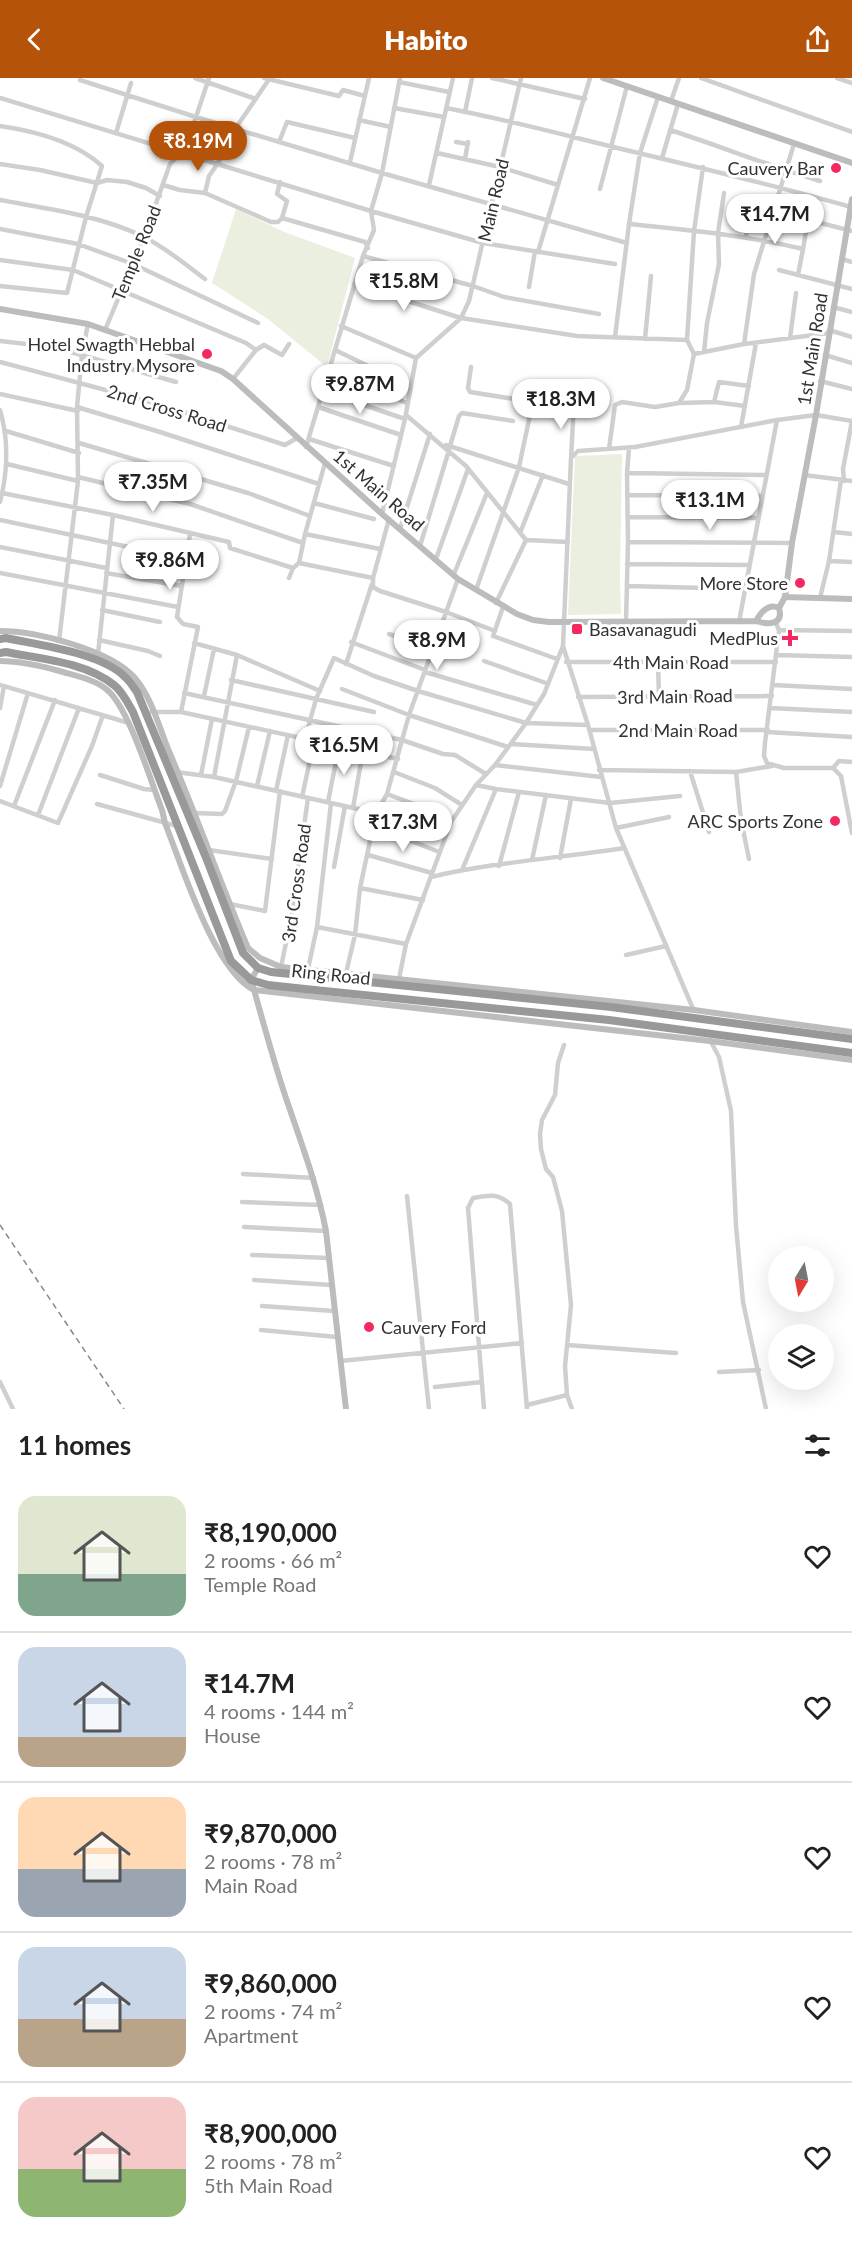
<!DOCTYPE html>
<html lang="en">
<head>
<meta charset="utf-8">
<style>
	body { margin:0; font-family:Lato,sans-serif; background:#f6f6f6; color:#222; height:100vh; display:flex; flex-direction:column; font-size:22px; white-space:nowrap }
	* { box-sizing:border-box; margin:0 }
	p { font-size:20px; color:#767676 }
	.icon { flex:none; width:33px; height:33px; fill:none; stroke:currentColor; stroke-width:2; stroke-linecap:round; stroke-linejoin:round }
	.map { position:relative; height:1331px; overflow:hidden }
	.sheet { display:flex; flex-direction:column; background:#fff; flex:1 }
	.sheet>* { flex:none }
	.needle { width:39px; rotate:190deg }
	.buttons { position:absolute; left:768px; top:1168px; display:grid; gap:12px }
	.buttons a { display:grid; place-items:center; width:66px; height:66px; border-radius:50%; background:#fff; box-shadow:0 6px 24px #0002; font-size:30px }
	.price { position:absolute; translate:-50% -51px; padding:0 14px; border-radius:21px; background:#fff; color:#222; font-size:20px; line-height:39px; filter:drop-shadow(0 2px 3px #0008) }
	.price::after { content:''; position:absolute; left:50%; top:36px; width:18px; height:14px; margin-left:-9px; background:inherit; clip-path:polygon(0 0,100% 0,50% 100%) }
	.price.on { background:#b45309; color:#fff }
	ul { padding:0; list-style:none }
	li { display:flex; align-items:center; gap:18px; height:150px; padding:0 18px }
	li+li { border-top:2px solid #e0e0e0 }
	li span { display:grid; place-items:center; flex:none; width:168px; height:120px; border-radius:18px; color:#555 }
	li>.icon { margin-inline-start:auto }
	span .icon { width:72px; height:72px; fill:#fffc; stroke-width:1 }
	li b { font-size:26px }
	h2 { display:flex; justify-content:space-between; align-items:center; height:72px; padding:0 18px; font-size:26px }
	header { display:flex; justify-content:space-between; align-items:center; height:78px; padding:0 18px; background:#b45309; color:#fff; font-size:27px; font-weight:800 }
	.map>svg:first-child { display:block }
	.green { fill:#ebefe0 }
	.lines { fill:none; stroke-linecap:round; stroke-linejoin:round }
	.street { stroke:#cfcfcf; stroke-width:4.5 }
	.secondary { stroke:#bcbcbc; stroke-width:6 }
	.highway { stroke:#999; stroke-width:8 }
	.rail { stroke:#878787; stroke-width:1.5; stroke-dasharray:6 4.5; stroke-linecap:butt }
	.poi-dot { fill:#f42960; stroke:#fff; stroke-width:2 }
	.labels { text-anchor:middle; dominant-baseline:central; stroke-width:6; stroke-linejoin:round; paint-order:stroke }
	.poi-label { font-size:18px; fill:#323232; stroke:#fff; text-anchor:end }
	.street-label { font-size:18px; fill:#323232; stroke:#fff }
</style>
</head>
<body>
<header><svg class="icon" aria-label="back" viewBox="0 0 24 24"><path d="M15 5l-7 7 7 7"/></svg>Habito<svg class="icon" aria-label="share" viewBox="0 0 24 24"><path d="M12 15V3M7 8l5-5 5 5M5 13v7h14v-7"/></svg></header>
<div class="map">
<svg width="852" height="1331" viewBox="0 0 852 1331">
	<rect width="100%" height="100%" fill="#fff"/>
	<path class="green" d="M236 131 282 153 355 180 327 289 268 241 212 205Z
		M622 376 620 498 621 536 568 537 575 378Z"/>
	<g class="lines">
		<path class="street" d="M195 0 256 21
			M264 0 339 18 343 12 365 18
			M492 0 585 21
			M701 0 852 54
			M837 0 852 5
			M80 2 196 39 382 95 627 165
			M399 4 449 14
			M0 20 371 133 483 165 615 186
			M671 23 679 0
			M394 30 444 39
			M446 30C515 43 582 62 651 78 718 94 784 110 851 129
			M465 34 472 0
			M359 42 391 49
			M0 48C34 53 76 64 102 88L86 139 67 215 0 208
			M670 52C720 68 769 88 820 103
			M116 55 131 5
			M279 64 287 44 355 60
			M456 64 468 66
			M437 75 500 89 558 107
			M662 80 678 26
			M465 81 468 64
			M350 84 369 0
			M0 86 40 92 97 105 107 102 127 104 146 110 160 118
			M280 104 277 116 287 123 282 140 365 164 368 170
			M163 107 180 112 205 115 271 144H278L282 140
			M429 107 453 0
			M600 111 627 8
			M205 115 209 98 218 85 235 51 270 0
			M0 122C48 131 99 137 144 159 166 170 185 186 205 201
			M774 133 852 153
			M629 146C688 152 745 157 803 171L808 142
			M0 151 78 166 133 186 258 245
			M746 159 749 131
			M538 174 590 0
			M363 178 473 208 504 219 599 236
			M842 181 852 184
			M0 182 73 192 246 265 256 272 233 301
			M779 192 852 211
			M798 197 803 171
			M354 206 461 240 577 258 687 262
			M529 209 535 173
			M833 229 852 234
			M341 248 416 280
			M105 252 144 159 170 86 182 74 196 39 209 0
			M829 252 852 259
			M615 259 629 146 640 75 658 19
			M790 260 796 215
			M645 261 651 198
			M0 263 53 269 176 304
			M744 266 754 196 794 66
			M256 272 264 267 282 277 289 266
			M335 272 410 308
			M704 274 707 245 719 186 718 155 724 115
			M694 276 744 266 829 255
			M825 277 852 285
			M0 284 162 327 285 367 297 360
			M471 289 468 310 470 314 533 324
			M328 295 407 325
			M820 303 852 311
			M323 313 405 341
			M0 316 78 333
			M714 324 719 304 749 308
			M679 325 714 324 745 328
			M77 329 160 354 319 406
			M318 329 401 357
			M0 332C9 363 8 393 0 424
			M406 337 466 388 526 462
			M741 349 756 265
			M6 353 79 375
			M309 361 394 388
			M79 365 248 415 310 438
			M446 367 569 406
			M450 368 459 338 462 335 513 343
			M306 369 363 178 374 152 371 133 382 95 400 0
			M609 371 615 327 622 324 655 329 679 325 687 312 694 276 687 262 694 153 703 89
			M571 380 574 326
			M7 386 78 403
			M627 395 766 397
			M804 397 852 403
			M78 399 190 426 303 465
			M844 403 843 391 852 343
			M2 415 113 437 229 464 230 470 293 490
			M627 417 762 418
			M314 425 374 441
			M382 436 405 341 416 280 461 240 469 223 521 0
			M628 439 758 440
			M389 441 373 500V509L380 513 446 534 495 553
			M0 442 186 481
			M400 451 430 356
			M834 454 852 456
			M520 455 543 397
			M305 456 380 471
			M526 462 568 464
			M628 464 792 465
			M420 468 449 372
			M0 469 106 490
			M436 481 468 391
			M829 483 852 484
			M299 485 373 500
			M627 486 750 487
			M0 495 178 529
			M106 495 182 508
			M454 496 487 415
			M289 500 293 490 299 485 305 456 325 385
			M627 508 745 511
			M476 512 519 389 537 304
			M820 520 829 483 841 402
			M496 525 526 462
			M503 529 493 558 557 581
			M102 532 160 544
			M626 544 628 464 627 395 629 370
			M739 544 777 342
			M776 545 779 552 765 665 764 678 767 685 784 690H833L839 683 852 684
			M779 552 852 553
			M389 556 433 571
			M99 562 148 573 160 578
			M59 563 78 403 77 329 82 276 88 246
			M351 564 425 592
			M194 565 237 577 320 613
			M98 576 113 437
			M776 577 852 579
			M484 583 546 605
			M566 584H776
			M658 584 659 619
			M346 586 372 506
			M425 594 537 627
			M231 602 374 634
			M0 607 129 645
			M773 607 852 611
			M342 611 409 637 508 669
			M184 615 402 662 443 676 455 677 486 696
			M204 618 214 571
			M578 619 772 618
			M0 630 4 608
			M770 630 852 634
			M151 634H181L398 681
			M181 634 198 549 183 546 177 539 190 456
			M589 652H768
			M767 654 852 659
			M305 661 316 621 334 580 374 598 418 613 526 645 588 647
			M511 666 594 671
			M495 687 601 699
			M833 690 841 698 852 755
			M599 692 736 694 772 688
			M690 693 709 754
			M176 694 214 699 376 735
			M394 694 435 710 462 727
			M736 694 741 742 749 781
			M100 697 144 711 154 712
			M201 697 212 641
			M214 699 237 577
			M476 707 496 711 610 725 680 718
			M0 708 28 615
			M257 708 270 653
			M276 713 288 657
			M387 716 422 729 451 744
			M302 719 314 664
			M0 723 58 745 92 668 103 637
			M328 724 339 668
			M97 726 177 748
			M14 728 55 622
			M353 730 363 673
			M194 735 222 736 225 733 236 703 249 649
			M38 737 79 630
			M616 750 669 739
			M372 754 404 760 439 774
			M209 772 272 781
			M368 777 432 795
			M560 780 571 721
			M532 782 546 717
			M499 788 519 714
			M334 789 345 728
			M462 792 496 711
			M431 799C494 784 560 780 624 770
			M360 810 423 822
			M230 826 265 833 280 713
			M317 849 406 866
			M626 877 666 868
			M281 889 291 841 308 720
			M308 891 317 849 331 725
			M346 895 355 857 360 810 376 735 387 716 409 637 458 501
			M399 901 406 866 451 744 476 707 495 687 526 645 544 616 563 568
			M694 933 616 750 588 647 563 568 571 380 578 373 635 369 777 342 816 337 852 343
			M710 962 719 979 731 1033 736 1148 743 1224 766 1331
			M564 967 558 985 555 1017 542 1042 540 1056 541 1071 546 1091 553 1099 562 1133 571 1227 565 1288 567 1317 572 1331
			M243 1096 314 1100
			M407 1118 429 1331
			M242 1124 321 1127
			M244 1149 326 1153
			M252 1177 328 1180
			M254 1202 331 1207
			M262 1228 334 1233
			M261 1252 337 1259
			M567 1267 676 1275
			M340 1283 522 1265
			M719 1294 759 1292
			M0 1304 13 1331
			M435 1309 482 1304
			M527 1327 567 1317
			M484 1331 468 1130 473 1120C489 1117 497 1115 510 1126L527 1331"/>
		<path class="secondary" d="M603 0 852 85
			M0 231 88 246 221 293 233 301 382 436 458 501 517 536 533 542 549 544 756 543C768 547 784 547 779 530 769 525 761 534 756 543
			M785 519 852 521
			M779 530 785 519 792 465 816 337 852 121
			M0 553C36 553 111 572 135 600 151 619 159 648 168 671 196 736 220 804 248 870L260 880 281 889 694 932 852 954
			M0 583C22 583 42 588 63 594 77 598 95 602 106 611 128 627 151 704 162 732L165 745C182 788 214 892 254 912L710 963 852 982
			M258 890 251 902 254 912C265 950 275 989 288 1026 303 1070 317 1107 326 1153L346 1331"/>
		<path class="highway" d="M0 561 6 560C39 567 102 575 125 599 130 603 133 609 137 614L207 782 243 875 258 890 271 894 611 929 852 961
			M0 575 6 574C41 581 85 584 114 607 122 613 128 625 133 634L231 883 251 902 268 907 305 911 609 942 852 975"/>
		<path class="rail" d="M0 1147 124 1331"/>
	</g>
	<g class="poi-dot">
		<circle cx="836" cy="90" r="6"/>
		<circle cx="207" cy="276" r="6"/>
		<circle cx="800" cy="505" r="6"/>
		<rect x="571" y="545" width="12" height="12" rx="3"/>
		<path d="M787 551h6v6h6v6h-6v6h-6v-6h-6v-6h6z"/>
		<circle cx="835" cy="743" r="6"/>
		<circle cx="369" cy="1249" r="6"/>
	</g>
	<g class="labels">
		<g class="poi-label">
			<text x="824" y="90">Cauvery Bar</text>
			<text x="195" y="266">Hotel Swagth Hebbal<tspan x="195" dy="21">Industry Mysore</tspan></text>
			<text x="788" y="505">More Store</text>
			<text x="589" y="551" text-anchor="start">Basavanagudi</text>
			<text x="778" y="560">MedPlus</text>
			<text x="823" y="743">ARC Sports Zone</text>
			<text x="381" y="1249" text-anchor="start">Cauvery Ford</text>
		</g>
		<g class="street-label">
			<text transform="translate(493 122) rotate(-77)">Main Road</text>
			<text transform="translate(136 175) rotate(-68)">Temple Road</text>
			<text transform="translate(812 271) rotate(-81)">1st Main Road</text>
			<text transform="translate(167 330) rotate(17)">2nd Cross Road</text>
			<text transform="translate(379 412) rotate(41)">1st Main Road</text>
			<text x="671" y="584">4th Main Road</text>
			<text transform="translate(675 618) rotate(-1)">3rd Main Road</text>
			<text x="678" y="652">2nd Main Road</text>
			<text transform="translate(296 805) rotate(-82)">3rd Cross Road</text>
			<text transform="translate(331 896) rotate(6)">Ring Road</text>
		</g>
	</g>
</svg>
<div class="buttons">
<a><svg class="needle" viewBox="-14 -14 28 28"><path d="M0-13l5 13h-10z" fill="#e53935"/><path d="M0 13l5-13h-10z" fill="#767676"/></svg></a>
<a><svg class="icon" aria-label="layers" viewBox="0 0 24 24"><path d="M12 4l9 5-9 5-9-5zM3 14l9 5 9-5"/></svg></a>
</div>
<b class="price on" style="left:198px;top:94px">₹8.19M</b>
<b class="price" style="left:775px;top:167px">₹14.7M</b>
<b class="price" style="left:404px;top:234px">₹15.8M</b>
<b class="price" style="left:360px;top:337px">₹9.87M</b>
<b class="price" style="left:561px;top:352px">₹18.3M</b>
<b class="price" style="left:153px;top:435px">₹7.35M</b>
<b class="price" style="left:710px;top:453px">₹13.1M</b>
<b class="price" style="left:170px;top:513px">₹9.86M</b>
<b class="price" style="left:437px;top:593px">₹8.9M</b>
<b class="price" style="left:344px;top:698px">₹16.5M</b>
<b class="price" style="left:403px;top:775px">₹17.3M</b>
</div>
<section class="sheet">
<h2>11 homes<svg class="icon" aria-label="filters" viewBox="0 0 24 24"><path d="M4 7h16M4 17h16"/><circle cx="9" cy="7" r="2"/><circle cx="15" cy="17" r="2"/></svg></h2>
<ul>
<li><span style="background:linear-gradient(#dfe7d0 65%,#7fa58c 0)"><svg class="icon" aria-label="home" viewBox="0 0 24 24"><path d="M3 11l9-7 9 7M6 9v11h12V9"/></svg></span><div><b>₹8,190,000</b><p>2 rooms · 66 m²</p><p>Temple Road</p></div><svg class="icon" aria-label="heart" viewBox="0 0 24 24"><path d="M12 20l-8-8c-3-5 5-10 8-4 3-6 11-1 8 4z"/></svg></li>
<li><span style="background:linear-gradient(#c9d6e8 75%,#b9a48a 0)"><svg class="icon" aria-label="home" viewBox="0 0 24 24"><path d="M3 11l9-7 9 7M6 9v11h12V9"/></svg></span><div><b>₹14.7M</b><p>4 rooms · 144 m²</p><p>House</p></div><svg class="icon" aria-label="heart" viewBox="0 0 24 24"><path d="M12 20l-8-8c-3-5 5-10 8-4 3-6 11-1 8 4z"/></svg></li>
<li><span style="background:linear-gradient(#ffd9b3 60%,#9aa5b1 0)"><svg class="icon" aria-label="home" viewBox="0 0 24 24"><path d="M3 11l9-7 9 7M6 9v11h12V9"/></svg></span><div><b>₹9,870,000</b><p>2 rooms · 78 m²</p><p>Main Road</p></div><svg class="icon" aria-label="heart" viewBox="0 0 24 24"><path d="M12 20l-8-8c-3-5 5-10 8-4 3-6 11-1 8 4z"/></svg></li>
<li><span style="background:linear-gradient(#c9d6e8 60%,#b9a48a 0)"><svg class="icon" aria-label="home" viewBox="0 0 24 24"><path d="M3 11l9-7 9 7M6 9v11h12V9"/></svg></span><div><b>₹9,860,000</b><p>2 rooms · 74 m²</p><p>Apartment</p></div><svg class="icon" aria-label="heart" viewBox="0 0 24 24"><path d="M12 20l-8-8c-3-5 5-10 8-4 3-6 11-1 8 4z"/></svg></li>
<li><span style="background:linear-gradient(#f6c9c9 60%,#8fb573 0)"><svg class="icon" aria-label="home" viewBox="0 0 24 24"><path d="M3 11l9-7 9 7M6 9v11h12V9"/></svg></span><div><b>₹8,900,000</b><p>2 rooms · 78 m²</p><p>5th Main Road</p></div><svg class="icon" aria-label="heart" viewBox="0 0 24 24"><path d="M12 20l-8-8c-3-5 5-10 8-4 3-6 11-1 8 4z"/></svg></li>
</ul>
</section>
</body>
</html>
